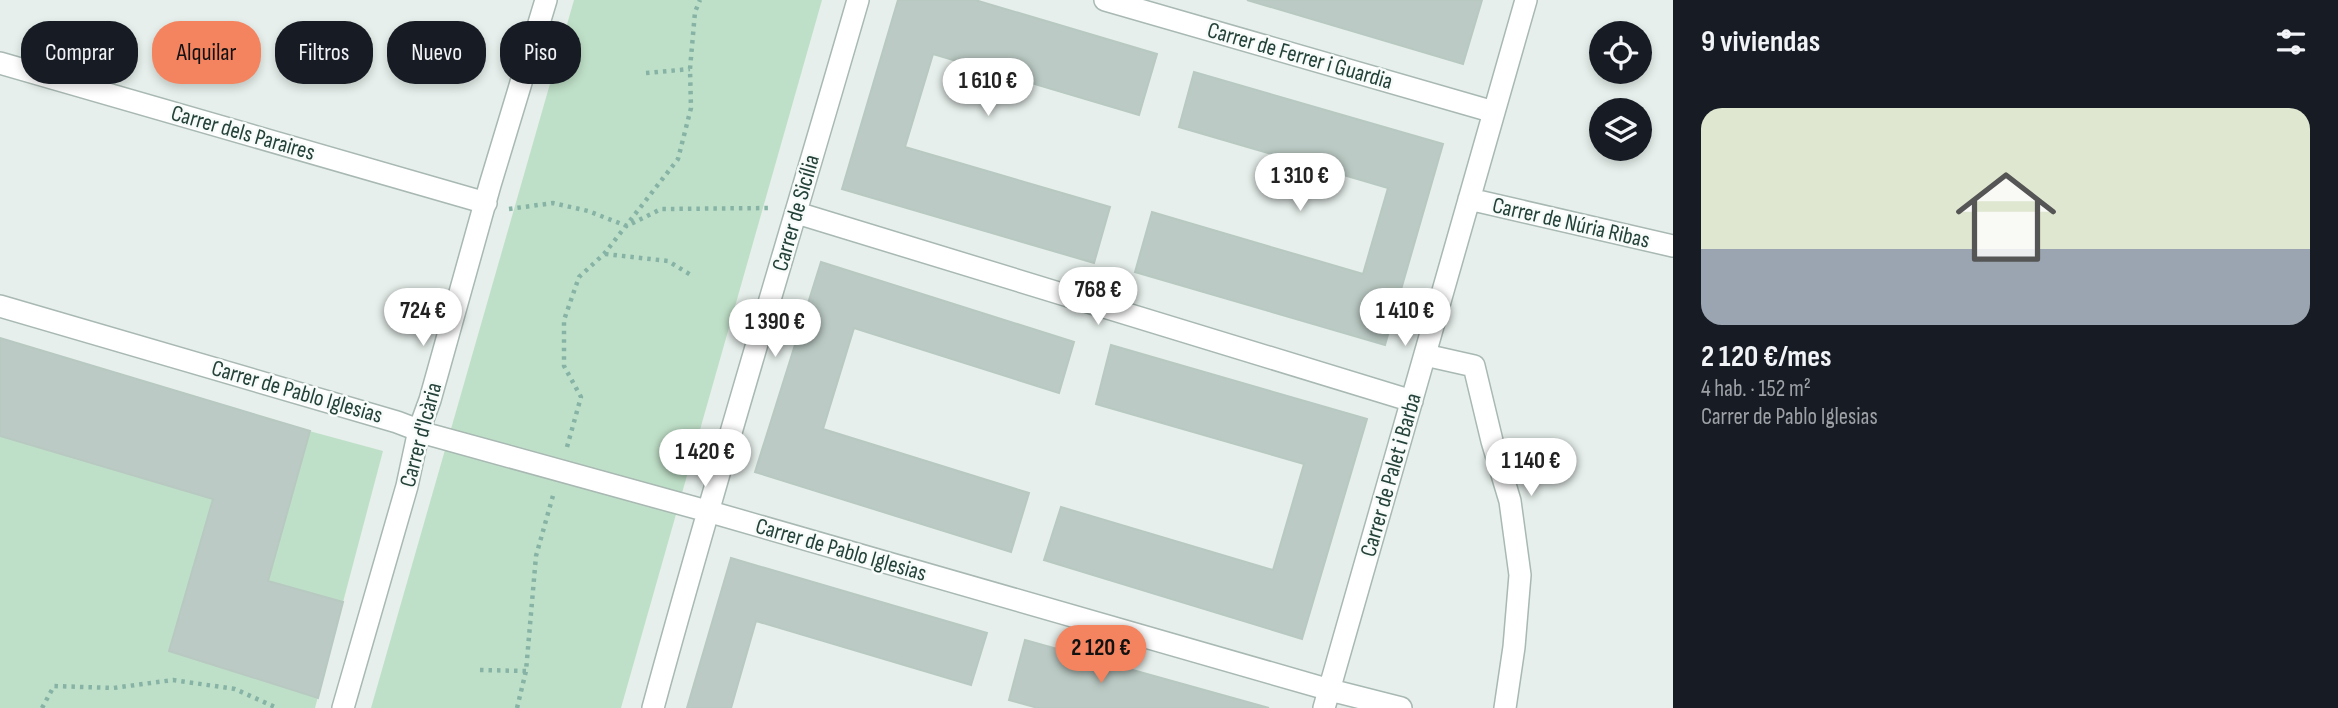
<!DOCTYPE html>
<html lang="es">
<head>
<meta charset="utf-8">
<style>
	body { margin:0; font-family:"Sofia Sans Condensed",sans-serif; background:#242831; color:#f1f3f6; height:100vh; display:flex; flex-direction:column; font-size:26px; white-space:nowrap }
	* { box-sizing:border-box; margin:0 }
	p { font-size:23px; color:#9ea1a6 }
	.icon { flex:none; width:38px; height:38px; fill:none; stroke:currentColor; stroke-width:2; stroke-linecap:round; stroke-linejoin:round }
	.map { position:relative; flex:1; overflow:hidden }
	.details { display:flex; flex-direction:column; background:#171b24; width:665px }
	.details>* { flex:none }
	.hud { position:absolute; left:21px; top:21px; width:665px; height:63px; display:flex; gap:14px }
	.controls { position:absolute; left:1589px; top:21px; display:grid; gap:14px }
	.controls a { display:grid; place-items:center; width:63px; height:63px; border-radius:50%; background:#171b24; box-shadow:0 4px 10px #0003; font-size:35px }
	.price { position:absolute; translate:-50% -60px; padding:0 16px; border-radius:24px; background:#fff; color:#222; font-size:23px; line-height:46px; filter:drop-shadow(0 2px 4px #0008) }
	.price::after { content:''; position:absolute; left:50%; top:42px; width:21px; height:16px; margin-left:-10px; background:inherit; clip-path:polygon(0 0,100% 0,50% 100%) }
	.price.current { background:#f4845f; color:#111 }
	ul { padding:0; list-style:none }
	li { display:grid; align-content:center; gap:14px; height:371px; padding:0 28px }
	li span { display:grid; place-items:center; height:217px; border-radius:21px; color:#555 }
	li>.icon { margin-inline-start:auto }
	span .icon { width:126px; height:126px; fill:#fffc; stroke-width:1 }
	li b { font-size:30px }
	h2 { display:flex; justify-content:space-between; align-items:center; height:84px; padding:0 28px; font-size:30px }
	.chip { padding:0 24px; border-radius:28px; background:#171b24; box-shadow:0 4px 10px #0003; font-size:24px; line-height:63px }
	.chip.current { background:#f4845f; color:#111 }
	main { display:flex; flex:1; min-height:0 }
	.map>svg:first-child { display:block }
	.green { fill:#bfe0c8 }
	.building { fill:#bbcac4; stroke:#b8c9c2; stroke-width:2 }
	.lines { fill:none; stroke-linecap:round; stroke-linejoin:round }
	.street-casing { stroke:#a8b8b2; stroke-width:24 }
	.path { stroke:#86b3a5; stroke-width:4.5; stroke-dasharray:3.5 5; stroke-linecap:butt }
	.street { stroke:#fff; stroke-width:21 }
	.labels { text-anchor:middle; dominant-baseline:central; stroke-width:5; stroke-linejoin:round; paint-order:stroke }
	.street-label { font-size:23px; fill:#24423a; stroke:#f7fbf9 }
</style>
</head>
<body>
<main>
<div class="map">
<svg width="1673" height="708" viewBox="0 0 1673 708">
	<rect width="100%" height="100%" fill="#e6efeb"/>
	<path class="green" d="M574 0H822L621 708H371Z
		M0 342 140 385 383 451 315 708H0Z"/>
	<path class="building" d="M898 0H975L1157 54 1139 115 933 54 905 147 1110 207 1094 263 842 189Z
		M1247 0H1482L1463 64Z
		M1194 72 1443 144 1385 345 1135 272 1152 212 1363 274 1388 188 1179 127Z
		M821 262 1074 342 1059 393 854 328 823 429 1029 493 1011 552 755 472Z
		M0 338 310 431 268 581 343 602 318 698 169 651 213 499 0 436Z
		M1111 345 1367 419 1302 639 1044 560 1061 507 1273 570 1304 464 1096 404Z
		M731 558 987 633 971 685 756 621 731 708H687Z
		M1025 640 1269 708H1038L1009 700Z"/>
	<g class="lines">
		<defs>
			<path id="street" d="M1105 0 1494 112
				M0 63 486 203
				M1469 199 1673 246
				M797 213 1412 401
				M0 306 397 422 431 435 707 511 1330 690 1401 708
				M1425 355 1474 366 1492 441 1510 501 1520 575 1514 647 1505 708
				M343 708 407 486 419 430 430 400 490 185 546 0
				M653 708C717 471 790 236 858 0
				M1324 708 1526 0"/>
		</defs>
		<use href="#street" class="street-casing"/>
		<path class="path" d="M646 73 690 69
			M509 209 553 203 588 211 627 226 661 209 772 208
			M605 254 668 261 691 275
			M567 447 581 397 564 366V320L579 277 604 254 678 159 691 108 690 69 695 12 700 0
			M480 670 526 671
			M42 708 54 686 113 688 173 680 235 689 277 708
			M517 708 526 671 536 556 554 492"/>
		<use href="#street" class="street"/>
	</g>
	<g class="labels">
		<g class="street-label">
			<text transform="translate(1300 56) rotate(16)">Carrer de Ferrer i Guardia</text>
			<text transform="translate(243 133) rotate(16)">Carrer dels Paraires</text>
			<text transform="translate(796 213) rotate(-74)">Carrer de Sicília</text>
			<text transform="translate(1571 223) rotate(13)">Carrer de Núria Ribas</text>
			<text transform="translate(297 392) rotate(16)">Carrer de Pablo Iglesias</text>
			<text transform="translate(421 435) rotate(-75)">Carrer d'Icària</text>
			<text transform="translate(1391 475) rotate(-74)">Carrer de Palet i Barba</text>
			<text transform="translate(841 550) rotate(16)">Carrer de Pablo Iglesias</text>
		</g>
	</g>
</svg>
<div class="controls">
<a><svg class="icon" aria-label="locate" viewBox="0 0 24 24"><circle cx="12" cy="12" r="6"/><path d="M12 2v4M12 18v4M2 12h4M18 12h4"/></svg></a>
<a><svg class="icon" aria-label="layers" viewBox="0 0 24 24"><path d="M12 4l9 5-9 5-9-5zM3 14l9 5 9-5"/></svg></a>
</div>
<b class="price" style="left:988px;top:118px">1 610 €</b>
<b class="price" style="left:1300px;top:213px">1 310 €</b>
<b class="price" style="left:1098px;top:327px">768 €</b>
<b class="price" style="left:423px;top:348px">724 €</b>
<b class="price" style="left:1405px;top:348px">1 410 €</b>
<b class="price" style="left:775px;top:359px">1 390 €</b>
<b class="price" style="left:705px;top:489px">1 420 €</b>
<b class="price" style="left:1531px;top:498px">1 140 €</b>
<b class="price current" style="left:1101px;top:685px">2 120 €</b>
<div class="hud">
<a class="chip">Comprar</a>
<a class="chip current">Alquilar</a>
<a class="chip">Filtros</a>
<a class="chip">Nuevo</a>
<a class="chip">Piso</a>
</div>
</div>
<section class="details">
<h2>9 viviendas<svg class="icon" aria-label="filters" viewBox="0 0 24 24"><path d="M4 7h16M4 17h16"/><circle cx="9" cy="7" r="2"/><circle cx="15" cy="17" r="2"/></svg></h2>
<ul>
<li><span style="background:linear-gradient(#dfe7d0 65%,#9aa5b1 0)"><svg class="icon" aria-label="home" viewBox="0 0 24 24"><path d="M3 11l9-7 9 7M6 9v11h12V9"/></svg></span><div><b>2 120 €/mes</b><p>4 hab. · 152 m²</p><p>Carrer de Pablo Iglesias</p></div></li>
</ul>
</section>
</main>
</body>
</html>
